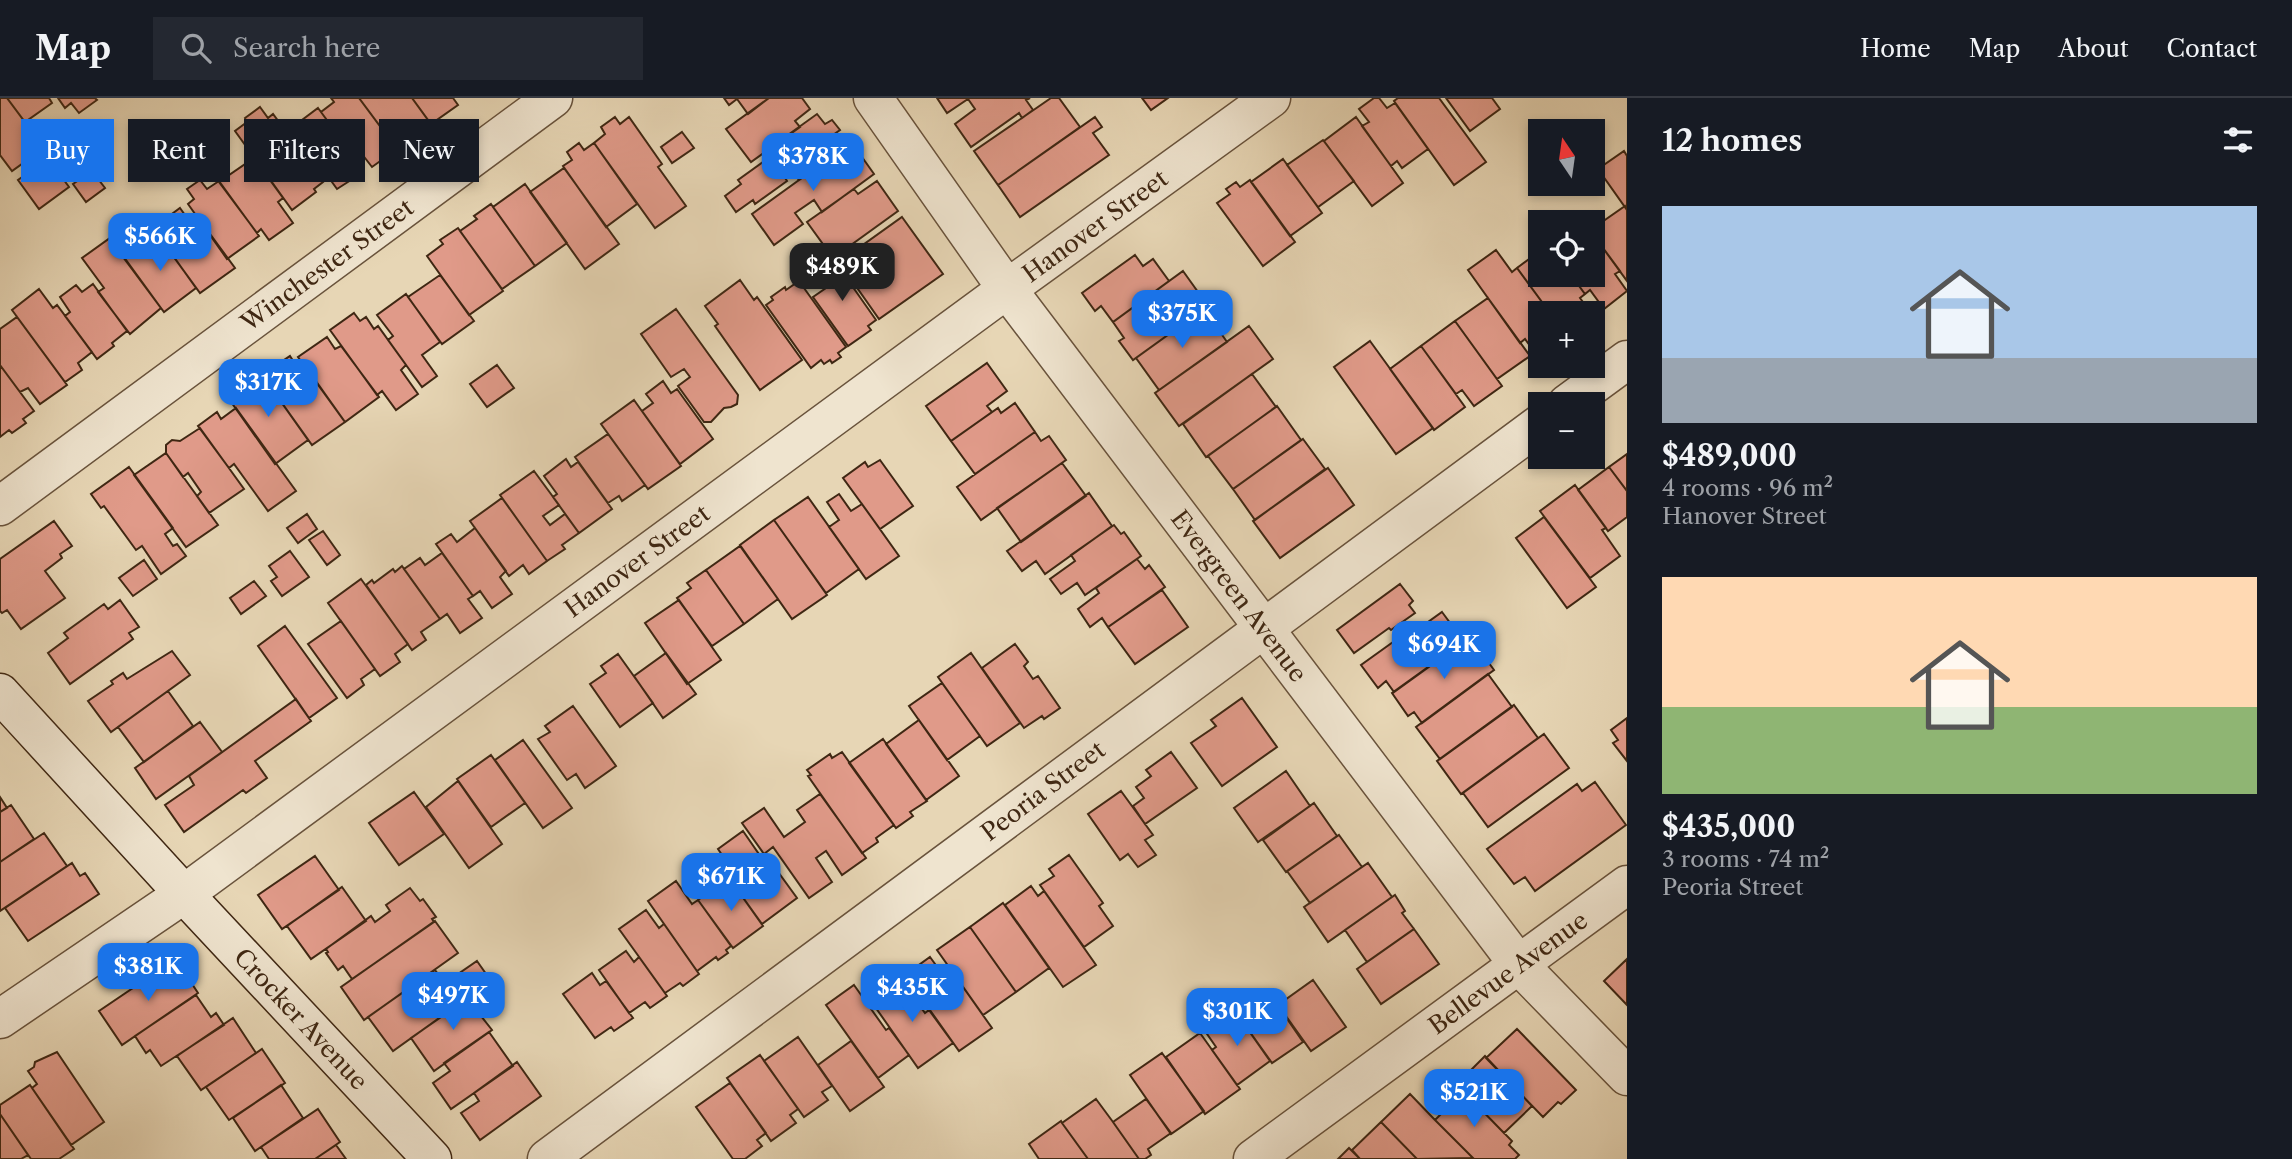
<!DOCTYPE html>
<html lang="en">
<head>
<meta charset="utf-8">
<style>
	body { margin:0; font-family:"Libre Caslon Text",serif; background:#242831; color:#f1f3f6; height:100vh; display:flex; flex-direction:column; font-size:26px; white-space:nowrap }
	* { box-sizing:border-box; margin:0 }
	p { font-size:23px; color:#9ea1a6 }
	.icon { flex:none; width:38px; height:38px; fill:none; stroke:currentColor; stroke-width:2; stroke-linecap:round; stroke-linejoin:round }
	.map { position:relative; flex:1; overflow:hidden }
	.panel { display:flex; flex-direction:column; background:#171b24; width:665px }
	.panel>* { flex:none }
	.hud { position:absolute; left:21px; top:21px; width:665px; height:63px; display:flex; gap:14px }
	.needle { width:46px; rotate:347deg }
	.buttons { position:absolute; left:1528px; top:21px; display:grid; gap:14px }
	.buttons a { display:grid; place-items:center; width:77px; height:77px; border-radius:0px; background:#171b24; box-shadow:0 4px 10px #0003; font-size:35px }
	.price { position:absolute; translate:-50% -60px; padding:0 16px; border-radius:14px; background:#1a73e8; color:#fff; font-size:23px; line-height:46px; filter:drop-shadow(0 2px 4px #0008) }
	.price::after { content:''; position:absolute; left:50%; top:42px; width:21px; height:16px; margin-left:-10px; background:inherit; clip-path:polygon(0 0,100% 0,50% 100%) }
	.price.on { background:#222; color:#fff }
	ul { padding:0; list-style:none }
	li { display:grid; align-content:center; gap:14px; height:371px; padding:0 35px }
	li span { display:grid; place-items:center; height:217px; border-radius:0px; color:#555 }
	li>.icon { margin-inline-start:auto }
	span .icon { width:126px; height:126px; fill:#fffc; stroke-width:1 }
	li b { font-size:30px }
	h2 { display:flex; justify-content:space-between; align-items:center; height:84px; padding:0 35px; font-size:30px }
	.tag { padding:0 24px; border-radius:0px; background:#171b24; box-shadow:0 4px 10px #0003; font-size:24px; line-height:63px }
	.tag.on { background:#1a73e8; color:#fff }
	header { display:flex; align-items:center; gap:42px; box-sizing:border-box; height:98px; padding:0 35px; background:#171b24; border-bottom:2px solid #363941 }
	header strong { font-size:33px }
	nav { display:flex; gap:38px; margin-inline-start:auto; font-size:24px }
	.search { width:490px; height:63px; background:#242831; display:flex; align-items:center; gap:18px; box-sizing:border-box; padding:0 24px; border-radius:0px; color:#9ea1a6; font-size:26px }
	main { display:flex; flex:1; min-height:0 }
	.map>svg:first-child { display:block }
	.building { fill:#e09a89; stroke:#3f2713; stroke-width:2 }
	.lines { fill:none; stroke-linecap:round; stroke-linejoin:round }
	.street-casing { stroke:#69533c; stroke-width:41 }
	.secondary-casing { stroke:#3f2713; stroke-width:41 }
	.street { stroke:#efe4cf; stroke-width:38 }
	.secondary { stroke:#efe4cf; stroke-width:38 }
	.labels { text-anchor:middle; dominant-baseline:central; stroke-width:5; stroke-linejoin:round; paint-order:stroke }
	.street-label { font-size:24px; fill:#3f2713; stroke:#efe4cf }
</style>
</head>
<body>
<header>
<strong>Map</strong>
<div class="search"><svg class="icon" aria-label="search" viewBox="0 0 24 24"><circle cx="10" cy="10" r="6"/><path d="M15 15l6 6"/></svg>Search here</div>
<nav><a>Home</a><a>Map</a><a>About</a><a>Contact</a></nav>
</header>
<main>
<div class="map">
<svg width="1627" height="1061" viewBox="0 0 1627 1061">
	<rect width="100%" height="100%" fill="#e7d6b5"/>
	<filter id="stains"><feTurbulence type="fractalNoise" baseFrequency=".00286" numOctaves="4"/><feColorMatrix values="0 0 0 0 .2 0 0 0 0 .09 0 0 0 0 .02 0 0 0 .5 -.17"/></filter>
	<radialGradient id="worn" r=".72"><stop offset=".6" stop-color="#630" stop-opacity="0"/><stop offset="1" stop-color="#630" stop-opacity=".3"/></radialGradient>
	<path class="building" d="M0 0H7L44 50 12 73 0 57Z
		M7 0H49L52 5 25 24Z
		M58 0H95L97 2 79 15 71 5 65 10Z
		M331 0H359L397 51 372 69 358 51 351 55 321 14 334 4Z
		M359 0H412L431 26 397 51Z
		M412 0H453L458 7 431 26Z
		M724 0H769L748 16 737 1 729 7Z
		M769 0H802L810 11 795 23 800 29 751 64 726 31Z
		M937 0H1030L1026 2 1033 12 1022 20 1019 15 971 49 955 26 975 11 968 1 947 15Z
		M1051 0H1059L1080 29 998 87 974 53Z
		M1142 0H1168L1151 12Z
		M1374 0H1379L1387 10 1395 5 1428 51 1402 70 1397 63 1391 68 1362 28 1369 24 1359 11Z
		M1398 0H1439L1486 64 1454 87 1394 3Z
		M1446 0H1492L1500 11 1470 33Z
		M260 9 268 20 273 16 323 84 314 91 316 94 292 112 235 33 247 24 245 20Z
		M318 10 361 68 348 77 351 82 337 91 324 73 318 78 288 37 304 25 302 22Z
		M817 16 825 26 832 22 840 32 833 37 842 51 799 82 790 70 782 75 787 83 755 106 753 102 736 114 725 98 741 86 738 82 785 48 781 42Z
		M615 19 620 26 629 19 662 66 658 69 686 108 655 130 594 45 605 36 601 29Z
		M1095 19 1102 29 1093 35 1109 57 1020 119 998 87Z
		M1356 19 1403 85 1372 108 1324 43Z
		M682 34 694 50 672 65 661 49Z
		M1323 42 1354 83 1318 109 1287 67Z
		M579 45 584 52 594 45 637 106 606 129 563 68 572 62 567 54Z
		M842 51 848 58 857 52 874 76 822 114 814 102 795 115 803 126 774 147 752 116Z
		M1624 53 1627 58V112L1598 71Z
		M254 60 283 100 278 104 293 125 269 142 261 131 257 135 219 84Z
		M1283 61 1322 115 1290 138 1251 84Z
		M42 65 51 78 58 74 69 89 39 111 18 82Z
		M564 70 619 146 585 171 530 94Z
		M92 73 105 90 86 104 73 86Z
		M200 82 207 91 219 83 259 138 227 161 188 106 194 101 187 91Z
		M1250 82 1295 144 1263 168 1217 105 1230 96 1226 91 1236 84 1240 89Z
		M877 83 898 113 833 160 807 124 854 91 858 96Z
		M525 86 567 145 535 168 493 109Z
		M491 106 535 168 502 191 460 133 477 121 474 118Z
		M1625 108 1627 112V183L1592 135V131Z
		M180 110 192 127 199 121 235 170 200 195 165 147 170 143 162 132 170 126 165 121Z
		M902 119 943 176 879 221 839 164Z
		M458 130 503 193 469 217 427 158 443 146 440 142Z
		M1592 135 1620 173 1615 176 1627 193 1604 211 1590 192 1585 196 1571 177H1592Z
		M159 138 196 190 164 214 123 159 144 144 146 147Z
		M110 140 161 210 130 236 98 194 104 190 82 160Z
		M1496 152 1512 174 1517 170 1550 215H1540V257L1538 259 1525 241 1520 245 1468 172Z
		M1540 153V177H1571L1585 196 1580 200 1591 215H1550L1517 170Z
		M1135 157 1143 168 1153 161 1169 183 1113 224 1101 208 1095 213 1082 195Z
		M831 158 876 222 868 228 871 232 848 248 813 199 826 190 812 171Z
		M1183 173 1208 208 1133 262 1119 243 1124 240 1113 224Z
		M440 177 474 223 442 246 408 199Z
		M740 182 754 202 757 199 802 262 760 292 715 228 718 226 705 208Z
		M799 183 846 249 838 255 841 259 832 265 830 262 824 266 821 262 811 270 766 207 773 202 771 199 785 189 786 192Z
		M93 186 127 233 112 245 114 248 97 261 65 218 70 214 60 199 76 187 82 194Z
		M39 191 53 210 57 207 92 254 78 265 82 272 65 284 12 212Z
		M406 196 440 244 422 257 437 278 422 289 388 242 393 238 377 217Z
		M1488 200 1530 258 1497 281 1455 223Z
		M676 211 738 297 737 306 731 309 724 310 711 324H704L678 288 690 279 684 271 671 279 641 236Z
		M1204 211 1227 244 1159 292 1136 260Z
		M354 215 360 223 366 219 374 231 378 228 406 267 401 272 418 296 396 312 382 293 377 297 330 232Z
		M17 219 67 287 40 306 28 290 20 294 0 267V231Z
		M1455 223 1502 288 1474 308 1462 292 1456 296 1421 248Z
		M1249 228 1273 261 1179 328 1155 295Z
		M327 239 335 251 341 248 379 299 345 324 298 259Z
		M1370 243 1433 330 1396 356 1334 269Z
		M1421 248 1465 309 1434 332 1390 271Z
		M290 258 302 277 308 272 345 324 312 347 262 277Z
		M987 265 1007 293 987 308 992 314 951 343 926 308Z
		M0 267 34 313 23 321 26 325 12 335 9 332 0 339Z
		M497 267 514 290 487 309 470 286Z
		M1252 276 1276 309 1206 359 1183 326Z
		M262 277 308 342 275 366 229 301Z
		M663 283 671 295 677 291 713 341 680 366 642 313 653 305 646 296Z
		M634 302 681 368 648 391 601 326Z
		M1015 305 1035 334 975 376 951 343 998 310 1001 315Z
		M1277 308 1301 342 1233 391 1208 358Z
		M236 310 296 393 268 413 234 366 229 370 198 328 217 314 221 321Z
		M200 330 244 391 209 415 197 398 201 394 188 375 183 379 166 355V347L172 342 180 343Z
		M1035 334 1041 343 1049 338 1066 362 981 422 957 389Z
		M608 336 645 387 622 403 619 398 608 405 575 359Z
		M1303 341 1325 371 1255 422 1233 391Z
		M166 355 218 427 186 449 134 377Z
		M1627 356V393L1609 369Z
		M566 361 571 369 578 364 612 411 579 435 553 399 557 396 544 378Z
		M880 362 913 408 880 431 843 380 865 364 868 369Z
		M1062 365 1086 398 1021 444 997 410Z
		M129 369 173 430 165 436 173 448 177 446 186 458 161 476 142 448 136 452 104 408 101 410 91 396Z
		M1609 369 1627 393V419L1608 433 1578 392Z
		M1328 370 1354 407 1280 460 1253 423Z
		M534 373 559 407 543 418 550 427 565 416 579 435 562 447 565 451 547 463 500 397Z
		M1575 387 1606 430 1602 432 1620 458 1590 480 1540 413Z
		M1089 395 1112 428 1045 476 1036 463 1022 473 1007 453Z
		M839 396 851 413 862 406 899 458 866 481 829 429 839 422 827 404Z
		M808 399 859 471 826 495 774 422Z
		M502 400 547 463 529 476 523 467 509 478 470 423Z
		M307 416 317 431 298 445 287 430Z
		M1544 419 1596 489 1567 510 1516 440Z
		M774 422 827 497 792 521 740 447Z
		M54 423 72 448 60 456 62 460 45 473 65 500 21 531 7 512 2 515 0 513V461Z
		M1114 427 1121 436 1124 434 1141 458 1085 497 1077 485 1061 496 1050 481 1075 463 1071 457Z
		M475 430 506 473 500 479 512 496 492 510 480 493 473 498 436 446 451 436 457 444Z
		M323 433 340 457 327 467 309 442Z
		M740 448 778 501 744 526 706 472Z
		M290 453 309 479 282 498 271 483 277 479 269 468Z
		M442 455 473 498 468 501 482 520 460 535 447 516 440 521 404 471 420 460 425 467Z
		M1137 461 1145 471 1149 467 1165 489 1108 529 1102 520 1090 529 1078 511 1099 495 1096 490Z
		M144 462 157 481 133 498 119 480Z
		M402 468 440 521 421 534 426 542 412 552 366 487 372 482 374 485 393 471 395 474Z
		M706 472 744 526 712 548 677 500 691 490 687 485Z
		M361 481 408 546 395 556 400 564 380 578 328 505Z
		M254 483 266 498 241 516 230 500Z
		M1400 486 1413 503 1409 507 1415 515 1391 532 1389 530 1354 555 1337 532Z
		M1162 492 1188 529 1135 566 1108 529Z
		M120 502 139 529 129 535 133 541 70 586 48 555 68 540 64 535 104 506 108 511Z
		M679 502 721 562 687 586 645 525Z
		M1442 514 1459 537 1439 551 1444 558 1394 594 1386 583 1378 590 1361 567 1400 539 1403 542Z
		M341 523 375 571 361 581 364 587 347 600 308 546Z
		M285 528 337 600 309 620 258 548Z
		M1470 539 1494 572 1422 625 1414 614 1408 618 1392 595Z
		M1015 546 1028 564 1024 568 1033 581 1038 578 1060 610 1044 621 1042 618 1024 630 982 570Z
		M172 553 190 577 111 634 88 603 113 586 111 583 123 575 127 581Z
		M666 555 696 596 663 620 634 578Z
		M971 555 1020 625 987 648 938 579Z
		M618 556 653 605 620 629 590 586 606 575 601 568Z
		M1488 576 1512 609 1440 661 1416 629Z
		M942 585 980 638 947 662 909 608Z
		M168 593 193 628 144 664 118 629Z
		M1242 600 1277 649 1222 688 1191 645 1216 628 1211 622Z
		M296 601 311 623 255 663 267 680 246 695 243 692 184 734 165 707 194 687 189 678Z
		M1514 607 1538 640 1461 696 1437 663Z
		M573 608 616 668 585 690 576 676 567 682 538 641 550 634 545 628Z
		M1627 620V663L1613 645 1618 642 1611 632Z
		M919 622 959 678 926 702 886 646Z
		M200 624 222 654 156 701 135 670Z
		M1544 636 1569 670 1488 729 1463 695Z
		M883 641 927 703 910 714 913 718 896 730 849 665Z
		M523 642 572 710 543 730 495 662Z
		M842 654 894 727 876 740 878 744 862 755 808 678 811 677 807 672 830 656 832 660Z
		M1171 654 1197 690 1145 726 1133 708 1144 700 1136 689 1151 678 1146 672Z
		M491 657 525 705 491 729 457 681Z
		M1286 673 1310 708 1258 744 1234 710Z
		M458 683 502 746 469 770 426 709Z
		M1595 684 1626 727 1535 793 1525 779 1514 786 1487 751 1577 686 1582 693Z
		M1121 693 1153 737 1145 742 1156 757 1138 769 1128 756 1120 762 1088 716Z
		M414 694 444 736 399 767 369 725Z
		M820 696 866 760 842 777 826 753 816 760 832 784 809 800 773 749 764 756 742 725 764 710 784 739 805 724 797 712Z
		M0 699 7 710 0 714Z
		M1314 705 1337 738 1286 774 1263 742Z
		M11 707 34 741 0 764V714Z
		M743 733 761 759 765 756 797 800 762 826 729 780 735 776 718 751Z
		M44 735 67 768 0 813V764Z
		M1339 737 1362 769 1310 805 1287 773Z
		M1069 757 1103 805 1099 808 1113 828 1084 849 1040 787 1054 778 1049 771Z
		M315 758 339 792 282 831 258 797Z
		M72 765 80 778 85 775 99 796 28 843 5 810Z
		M1368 765 1392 799 1328 844 1304 809Z
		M729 780 763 828 733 850 698 802Z
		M676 783 692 806 698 802 731 848 726 852 728 855 718 862 716 859 697 873 648 803Z
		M1031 788 1038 798 1044 793 1096 867 1063 889 1005 807Z
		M342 789 366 823 311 861 287 828Z
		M410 790 420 803 423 801 436 819 432 821 434 824 352 881 343 868 338 872 326 855 328 854 326 851 371 818 375 824 390 813 386 807Z
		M1395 797 1405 813 1402 815 1414 831 1367 864 1345 832Z
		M1003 805 1049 870 1016 894 970 829Z
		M646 812 659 830 664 826 699 876 683 888 680 885 665 895 619 831Z
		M435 823 458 855 364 922 341 889Z
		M970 829 1016 894 983 917 937 852Z
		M1414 831 1439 866 1381 906 1357 871Z
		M626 853 634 864 639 859 667 898 650 910 645 904 629 915 599 872Z
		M930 859 943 877 951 872 992 930 959 953 905 877Z
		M1627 861V907L1604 883Z
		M173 863 185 882 188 880 198 895 122 947 99 913Z
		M477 863 491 883 393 953 368 919 435 872 445 885Z
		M592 875 600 887 606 883 633 920 614 933 611 929 595 940 563 896Z
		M901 882 925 915 929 912 953 945 918 970 871 903Z
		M1313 882 1346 929 1311 953 1278 907Z
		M854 887 886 932 889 930 909 957 878 980 826 907Z
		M1268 893 1303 944 1272 965 1237 916Z
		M477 894 490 912 481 918 492 932 434 973 411 940Z
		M196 897 211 919 216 915 224 927 161 968 150 952 146 955 135 938Z
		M1235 913 1270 963 1237 987 1212 952 1216 949 1205 933Z
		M233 920 256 955 201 992 177 958Z
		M1517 931 1576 992 1561 1006 1558 1004 1543 1019 1486 960Z
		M489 934 513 968 451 1011 433 985 450 973 444 965Z
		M1200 935 1240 991 1205 1016 1166 959Z
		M798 939 832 988 822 994 828 1002 804 1019 764 963Z
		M851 943 884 989 850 1013 818 967Z
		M262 951 285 985 229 1022 206 989Z
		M57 954 104 1024 71 1047 32 990 37 986 28 973 34 969 35 964Z
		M1162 955 1204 1013 1171 1036 1130 977Z
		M760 957 798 1011 790 1017 796 1025 771 1043 727 980Z
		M1485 958 1532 1008 1504 1035 1463 993 1477 980 1470 973Z
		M517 964 541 998 480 1042 461 1015 479 1003 474 995Z
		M730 985 766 1035 757 1042 762 1048 745 1061H733L696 1009Z
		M30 987 74 1051 59 1061H31L0 1016V1007Z
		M281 987 303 1020 255 1053 233 1020Z
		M1458 988 1512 1043 1509 1047 1519 1057 1515 1061H1474L1435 1022 1446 1011 1440 1005Z
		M1410 996 1435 1022 1473 1060 1417 1061 1381 1024Z
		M1096 1001 1113 1024 1139 1061H1088L1062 1025Z
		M1146 1001 1171 1035 1148 1051 1151 1057 1145 1061H1139L1113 1024Z
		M318 1011 340 1044 315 1061H269L261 1049Z
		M0 1016 28 1057 21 1061H0Z
		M1061 1023 1062 1025 1088 1061H1039L1029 1046Z
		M1381 1024 1417 1061H1360L1352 1052Z
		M336 1047 346 1061H315Z
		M1349 1050 1360 1061H1338Z"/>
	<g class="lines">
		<defs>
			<path id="street" d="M873 0 1007 191 1519 867 1627 978
				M1567 306 1627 262
				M0 408 553 0
				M0 921 184 796 1007 191 1271 0
				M547 1061 1540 326
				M1253 1061 1627 787"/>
			<path id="secondary" d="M0 595 184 796 432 1061"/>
		</defs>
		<use href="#street" class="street-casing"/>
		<use href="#secondary" class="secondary-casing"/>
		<use href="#street" class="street"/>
		<use href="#secondary" class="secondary"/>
	</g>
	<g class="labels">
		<g class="street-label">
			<text transform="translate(1095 128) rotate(-36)">Hanover Street</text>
			<text transform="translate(327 167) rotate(-36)">Winchester Street</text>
			<text transform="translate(637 463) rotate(-36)">Hanover Street</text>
			<text transform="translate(1239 498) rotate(53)">Evergreen Avenue</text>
			<text transform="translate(1043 693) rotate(-37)">Peoria Street</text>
			<text transform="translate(1508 875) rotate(-36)">Bellevue Avenue</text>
			<text transform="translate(301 921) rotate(47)">Crocker Avenue</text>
		</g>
	</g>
	<rect width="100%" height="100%" filter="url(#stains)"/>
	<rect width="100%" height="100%" fill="url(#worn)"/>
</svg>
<div class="buttons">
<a><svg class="needle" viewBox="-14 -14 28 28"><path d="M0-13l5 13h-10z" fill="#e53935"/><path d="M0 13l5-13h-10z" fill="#9ea1a6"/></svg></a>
<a><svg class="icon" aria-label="locate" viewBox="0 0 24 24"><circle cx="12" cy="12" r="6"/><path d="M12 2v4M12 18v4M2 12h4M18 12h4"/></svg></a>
<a>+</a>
<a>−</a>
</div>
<b class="price" style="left:813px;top:95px">$378K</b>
<b class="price" style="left:160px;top:175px">$566K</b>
<b class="price on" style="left:842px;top:205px">$489K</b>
<b class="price" style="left:1182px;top:252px">$375K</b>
<b class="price" style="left:268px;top:321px">$317K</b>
<b class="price" style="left:1444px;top:583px">$694K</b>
<b class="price" style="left:731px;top:815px">$671K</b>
<b class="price" style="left:148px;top:905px">$381K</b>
<b class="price" style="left:912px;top:926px">$435K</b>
<b class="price" style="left:453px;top:934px">$497K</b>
<b class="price" style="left:1237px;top:950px">$301K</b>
<b class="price" style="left:1474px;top:1031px">$521K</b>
<div class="hud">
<a class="tag on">Buy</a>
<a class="tag">Rent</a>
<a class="tag">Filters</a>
<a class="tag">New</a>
</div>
</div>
<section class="panel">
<h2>12 homes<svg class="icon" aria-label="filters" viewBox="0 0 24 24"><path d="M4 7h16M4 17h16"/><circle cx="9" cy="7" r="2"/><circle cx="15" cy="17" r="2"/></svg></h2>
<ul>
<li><span style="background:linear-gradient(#a9c7e8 70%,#9aa5b1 0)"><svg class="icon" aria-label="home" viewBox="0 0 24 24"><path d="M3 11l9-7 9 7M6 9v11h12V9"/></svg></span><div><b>$489,000</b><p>4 rooms · 96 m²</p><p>Hanover Street</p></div></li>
<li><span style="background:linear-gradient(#ffd9b3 60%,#8fb573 0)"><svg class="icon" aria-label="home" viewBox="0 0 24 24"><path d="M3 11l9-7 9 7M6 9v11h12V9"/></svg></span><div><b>$435,000</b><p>3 rooms · 74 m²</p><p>Peoria Street</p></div></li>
</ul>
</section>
</main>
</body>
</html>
